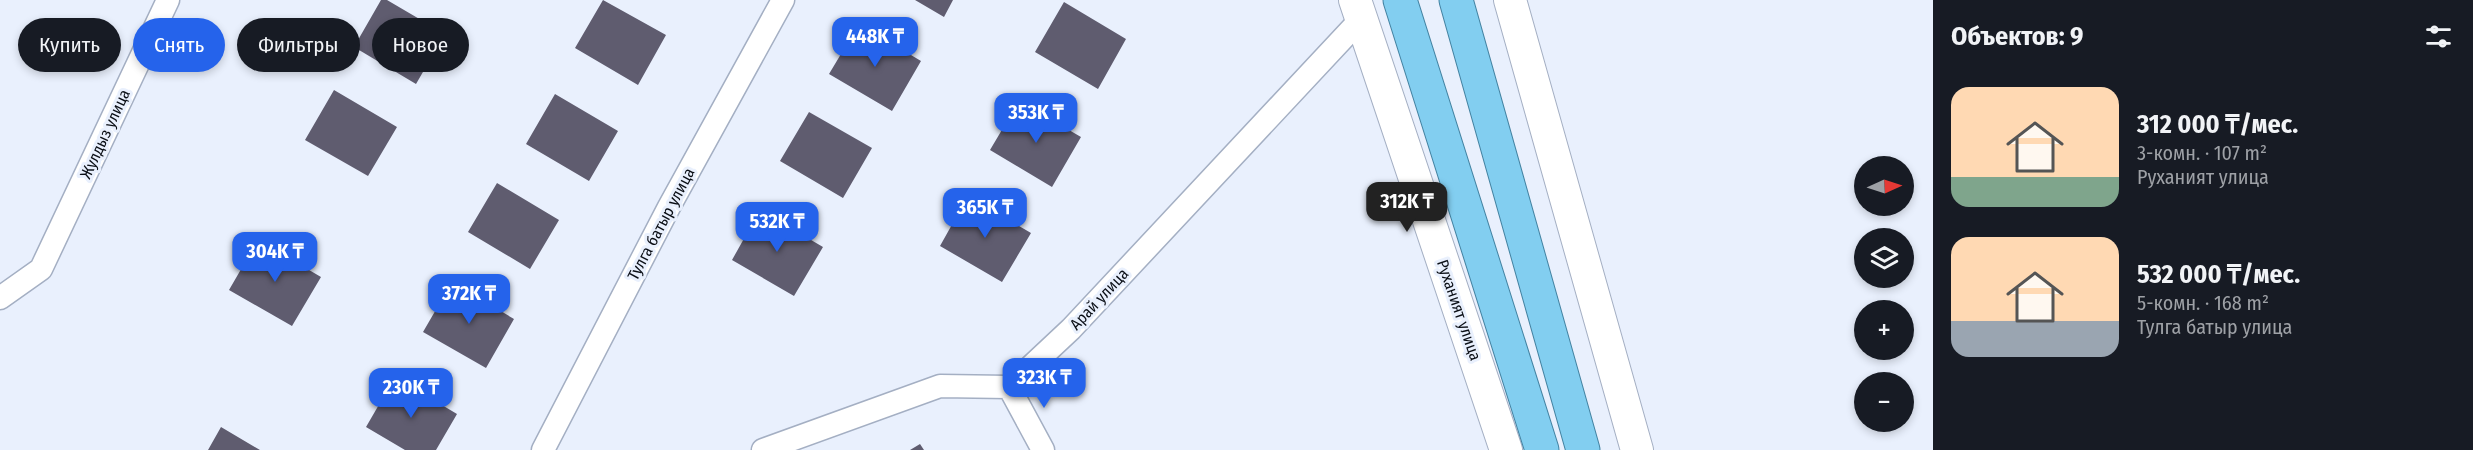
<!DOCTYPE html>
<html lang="ru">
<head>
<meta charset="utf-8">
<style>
	body { margin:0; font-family:"Fira Sans Condensed",sans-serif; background:#242831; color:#f1f3f6; height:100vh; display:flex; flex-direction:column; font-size:22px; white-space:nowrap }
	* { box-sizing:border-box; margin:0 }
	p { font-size:20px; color:#9ea1a6 }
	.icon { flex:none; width:33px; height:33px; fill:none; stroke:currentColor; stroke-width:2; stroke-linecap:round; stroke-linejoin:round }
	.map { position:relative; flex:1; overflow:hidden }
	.drawer { display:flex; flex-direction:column; background:#171b24; width:540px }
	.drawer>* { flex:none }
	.guide { position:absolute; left:18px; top:18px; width:570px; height:54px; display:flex; gap:12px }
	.needle { width:39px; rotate:87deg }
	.tools { position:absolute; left:1854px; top:156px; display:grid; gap:12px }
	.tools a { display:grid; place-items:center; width:60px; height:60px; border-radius:50%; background:#171b24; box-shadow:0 3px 9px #0003; font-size:30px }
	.price { position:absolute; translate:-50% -51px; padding:0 14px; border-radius:12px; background:#2563eb; color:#fff; font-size:20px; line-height:39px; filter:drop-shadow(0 2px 3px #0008) }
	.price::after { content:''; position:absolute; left:50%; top:36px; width:18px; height:14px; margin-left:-9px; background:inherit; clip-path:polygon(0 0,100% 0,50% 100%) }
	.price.current { background:#222; color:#fff }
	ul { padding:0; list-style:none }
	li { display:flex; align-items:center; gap:18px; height:150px; padding:0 18px }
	li span { display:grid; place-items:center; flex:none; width:168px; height:120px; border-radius:18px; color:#555 }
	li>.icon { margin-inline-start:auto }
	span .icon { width:72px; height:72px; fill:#fffc; stroke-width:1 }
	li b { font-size:26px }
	h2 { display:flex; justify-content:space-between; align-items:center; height:72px; padding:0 18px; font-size:26px }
	.pill { padding:0 21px; border-radius:27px; background:#171b24; box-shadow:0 3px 9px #0003; font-size:21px; line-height:54px }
	.pill.current { background:#2563eb; color:#fff }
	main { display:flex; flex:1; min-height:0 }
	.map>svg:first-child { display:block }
	.building { fill:#5f5c6f }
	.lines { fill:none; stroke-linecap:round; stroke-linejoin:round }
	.minor-casing { stroke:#a4afc3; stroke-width:25 }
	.secondary-casing { stroke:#a4afc3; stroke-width:34 }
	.trunk-casing { stroke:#4382a1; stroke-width:35 }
	.minor { stroke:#fff; stroke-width:22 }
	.secondary { stroke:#fff; stroke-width:32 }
	.trunk { stroke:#82cef0; stroke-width:33 }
	.labels { text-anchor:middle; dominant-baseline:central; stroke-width:6; stroke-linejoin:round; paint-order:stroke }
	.street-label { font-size:16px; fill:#0a0e15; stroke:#e9f0fd }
</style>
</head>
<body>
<main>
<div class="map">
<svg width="1933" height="450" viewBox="0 0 1933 450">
	<rect width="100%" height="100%" fill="#e9f0fd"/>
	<path class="building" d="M381 0H387L445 34 416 84 354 47Z
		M603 0 666 35 638 85 575 48Z
		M915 0H953L944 17Z
		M1064 2 1126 39 1098 89 1035 52Z
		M859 24 921 61 892 111 829 74Z
		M334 90 397 127 368 176 305 140Z
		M555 94 618 131 589 181 526 144Z
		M1019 101 1081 137 1052 187 990 150Z
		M809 112 872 148 843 198 780 161Z
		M497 183 559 220 530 269 468 232Z
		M968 196 1031 233 1002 282 940 246Z
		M760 210 823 247 794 296 732 260Z
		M258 240 321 277 292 326 229 290Z
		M452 282 514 319 486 368 423 332Z
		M395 377 457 414 436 450H405L366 427Z
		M221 427 260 450H208Z
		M920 444 924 450H910Z"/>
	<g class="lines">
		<defs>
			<path id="minor" d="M0 298 41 269 168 0
				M1009 387 1043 450
				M543 450 669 207 783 0
				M763 450 940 386 1009 387 1071 329 1361 19"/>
			<path id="secondary" d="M1355 0 1506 450
				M1510 0 1637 450"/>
			<path id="trunk" d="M1400 0 1542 450
				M1456 0 1583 450"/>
		</defs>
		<use href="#minor" class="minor-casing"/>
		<use href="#secondary" class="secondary-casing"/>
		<use href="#trunk" class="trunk-casing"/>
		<use href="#minor" class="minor"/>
		<use href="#secondary" class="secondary"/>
		<use href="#trunk" class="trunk"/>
	</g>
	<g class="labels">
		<g class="street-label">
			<text transform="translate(105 134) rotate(-65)">Жулдыз улица</text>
			<text transform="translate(661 224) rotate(-62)">Тулга батыр улица</text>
			<text transform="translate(1099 299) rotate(-47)">Арай улица</text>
			<text transform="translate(1459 310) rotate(71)">Руханият улица</text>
		</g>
	</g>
</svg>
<div class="tools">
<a><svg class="needle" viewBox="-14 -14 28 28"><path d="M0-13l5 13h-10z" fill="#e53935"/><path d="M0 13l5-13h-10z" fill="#9ea1a6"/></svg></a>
<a><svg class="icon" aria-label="layers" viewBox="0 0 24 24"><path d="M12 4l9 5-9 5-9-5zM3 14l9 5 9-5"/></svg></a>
<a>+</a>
<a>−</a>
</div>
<b class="price" style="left:875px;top:68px">448K ₸</b>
<b class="price" style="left:1036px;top:144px">353K ₸</b>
<b class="price current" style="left:1407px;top:233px">312K ₸</b>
<b class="price" style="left:985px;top:239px">365K ₸</b>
<b class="price" style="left:777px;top:253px">532K ₸</b>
<b class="price" style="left:275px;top:283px">304K ₸</b>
<b class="price" style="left:469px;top:325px">372K ₸</b>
<b class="price" style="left:1044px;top:409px">323K ₸</b>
<b class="price" style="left:411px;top:419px">230K ₸</b>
<div class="guide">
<a class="pill">Купить</a>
<a class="pill current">Снять</a>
<a class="pill">Фильтры</a>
<a class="pill">Новое</a>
</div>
</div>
<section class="drawer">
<h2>Объектов: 9<svg class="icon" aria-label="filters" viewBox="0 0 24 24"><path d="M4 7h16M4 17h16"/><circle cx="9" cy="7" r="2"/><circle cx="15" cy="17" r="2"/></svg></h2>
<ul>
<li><span style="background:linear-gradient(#ffd9b3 75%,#7fa58c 0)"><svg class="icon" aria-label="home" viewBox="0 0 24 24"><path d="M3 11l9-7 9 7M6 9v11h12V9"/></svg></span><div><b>312 000 ₸/мес.</b><p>3-комн. · 107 m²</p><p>Руханият улица</p></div></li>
<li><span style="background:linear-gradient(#ffd9b3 70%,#9aa5b1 0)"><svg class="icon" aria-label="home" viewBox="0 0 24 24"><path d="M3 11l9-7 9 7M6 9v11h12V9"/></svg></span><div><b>532 000 ₸/мес.</b><p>5-комн. · 168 m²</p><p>Тулга батыр улица</p></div></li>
</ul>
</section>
</main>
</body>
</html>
